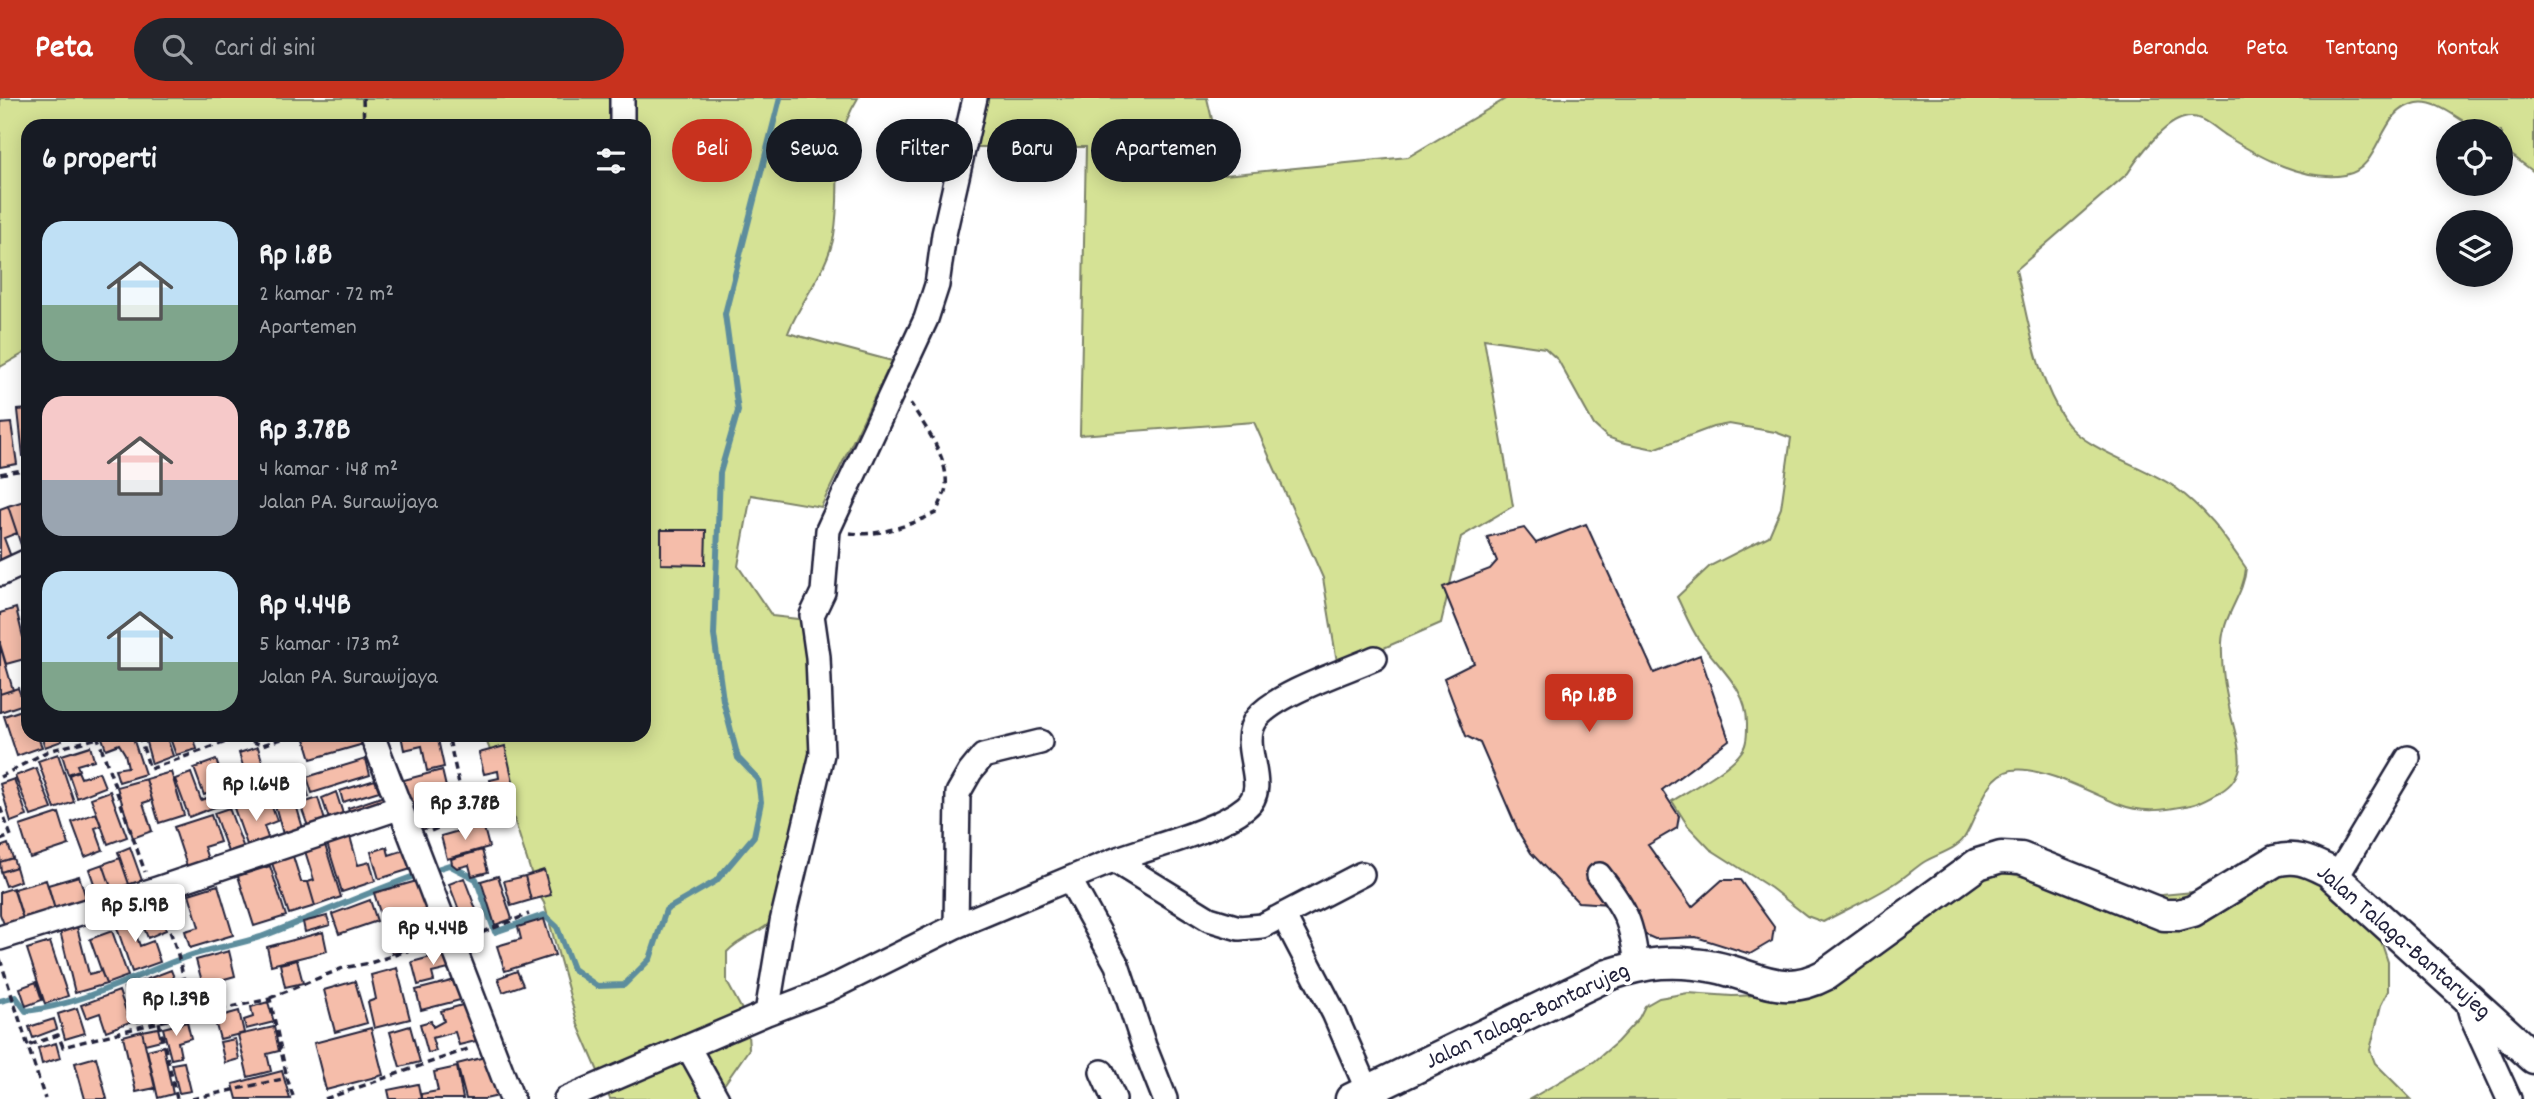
<!DOCTYPE html>
<html lang="id">
<head>
<meta charset="utf-8">
<style>
	body { margin:0; font-family:Dekko,sans-serif; background:#20242c; color:#f1f3f6; height:100vh; display:flex; flex-direction:column; font-size:26px; white-space:nowrap }
	* { box-sizing:border-box; margin:0 }
	p { font-size:23px; color:#9ea1a6 }
	.icon { flex:none; width:38px; height:38px; fill:none; stroke:currentColor; stroke-width:2; stroke-linecap:round; stroke-linejoin:round }
	.map { position:relative; flex:1; overflow:hidden }
	.panel { position:absolute; left:21px; top:21px; width:630px; height:623px; display:flex; flex-direction:column; background:#171b24; border-radius:21px; box-shadow:0 4px 18px #0003 }
	.panel>* { flex:none }
	.hud { position:absolute; left:672px; top:21px; width:665px; height:63px; display:flex; gap:14px }
	.tools { position:absolute; left:2436px; top:21px; display:grid; gap:14px }
	.tools a { display:grid; place-items:center; width:77px; height:77px; border-radius:50%; background:#171b24; box-shadow:0 4px 18px #0003; font-size:35px }
	.price { position:absolute; translate:-50% -60px; padding:0 16px; border-radius:7px; background:#fff; color:#222; font-size:23px; line-height:46px; filter:drop-shadow(0 2px 4px #0008) }
	.price::after { content:''; position:absolute; left:50%; top:42px; width:21px; height:16px; margin-left:-10px; background:inherit; clip-path:polygon(0 0,100% 0,50% 100%) }
	.price.selected { background:#c8321e; color:#fff }
	ul { padding:0; list-style:none }
	li { display:flex; align-items:center; gap:21px; height:175px; padding:0 21px }
	li span { display:grid; place-items:center; flex:none; width:196px; height:140px; border-radius:21px; color:#555 }
	li>.icon { margin-inline-start:auto }
	span .icon { width:84px; height:84px; fill:#fffc; stroke-width:1 }
	li b { font-size:30px }
	h2 { display:flex; justify-content:space-between; align-items:center; height:84px; padding:0 21px; font-size:30px }
	.tag { padding:0 24px; border-radius:32px; background:#171b24; box-shadow:0 4px 18px #0003; font-size:24px; line-height:63px }
	.tag.selected { background:#c8321e; color:#fff }
	header { display:flex; align-items:center; gap:42px; box-sizing:border-box; height:98px; padding:0 35px; background:#c8321e; color:#fff }
	header strong { font-size:33px }
	nav { display:flex; gap:38px; margin-inline-start:auto; font-size:24px }
	.search { width:490px; height:63px; background:#20242c; display:flex; align-items:center; gap:18px; box-sizing:border-box; padding:0 24px; border-radius:38px; color:#9ea1a6; font-size:26px }
	.map>svg:first-child { display:block }
	.green { fill:#d5e295; stroke:#7c8268; stroke-width:2 }
	.lines { fill:none; stroke-linecap:round; stroke-linejoin:round }
	.stream { stroke:#5d8d9d; stroke-width:6 }
	.building { fill:#f5bdaa; stroke:#22223b; stroke-width:2 }
	.minor-casing { stroke:#22223b; stroke-width:28 }
	.major-casing { stroke:#22223b; stroke-width:35 }
	.path { stroke:#22223b; stroke-width:3.5; stroke-dasharray:7 5; stroke-linecap:butt }
	.minor { stroke:#fff; stroke-width:23 }
	.major { stroke:#fff; stroke-width:30 }
	.labels { text-anchor:middle; dominant-baseline:central; stroke-width:7; stroke-linejoin:round; paint-order:stroke }
	.street-label { font-size:24px; fill:#22223b; stroke:#fff }
</style>
</head>
<body>
<header>
<strong>Peta</strong>
<div class="search"><svg class="icon" aria-label="search" viewBox="0 0 24 24"><circle cx="10" cy="10" r="6"/><path d="M15 15l6 6"/></svg>Cari di sini</div>
<nav><a>Beranda</a><a>Peta</a><a>Tentang</a><a>Kontak</a></nav>
</header>
<div class="map">
<svg width="2534" height="1001" viewBox="0 0 2534 1001">
	<rect width="100%" height="100%" fill="#fff"/>
	<filter id="ink" filterUnits="userSpaceOnUse"><feTurbulence type="fractalNoise" baseFrequency=".0143" numOctaves="2"/><feDisplacementMap in="SourceGraphic" scale="14" xChannelSelector="R" yChannelSelector="G"/><feConvolveMatrix kernelMatrix="1 2 1 2 8 2 1 2 1" color-interpolation-filters="sRGB"/></filter>
	<g filter="url(#ink)">
		<path class="green" d="M0 0H858C827 50 843 85 834 137 828 172 801 202 788 235L892 263 821 409 751 397 738 468 772 518 815 523V634L777 818C762 836 743 837 727 854V884L747 921 749 951 714 1001H610L578 927 544 805 537 793 500 677 484 637H644V28H340L338 21 324 28H28V253L0 269Z
			M976 0H1207L1225 77 1408 59 1507 0H2534V74L2501 49V33C2494 33 2486 34 2480 32 2461 25 2439 1 2417 5 2377 12 2383 70 2345 77 2304 84 2260 59 2226 38 2213 30 2201 15 2184 20 2164 24 2138 59 2128 75L2016 172C2029 223 2035 279 2066 324 2085 352 2147 369 2176 390 2209 415 2223 437 2246 470 2244 497 2223 517 2222 545 2221 569 2225 590 2230 613 2236 643 2253 675 2220 694 2210 699 2201 705 2191 707 2165 712 2143 716 2118 706 2092 695 2039 667 2012 672 1984 677 1978 720 1964 740 1957 751 1935 757 1924 764 1912 772 1902 782 1889 789 1868 802 1845 812 1823 824L1807 818 1771 790 1710 751 1688 728 1672 703C1691 691 1730 671 1742 653 1747 646 1747 636 1747 627 1748 591 1719 570 1699 542 1690 529 1684 513 1677 499L1710 468 1769 438 1781 410 1791 340 1775 334 1729 326 1713 329 1654 351 1621 344 1607 339 1594 327 1558 262 1545 250 1484 241 1513 408 1461 439 1441 525 1338 570 1323 480 1254 324 1080 337 1086 49H962Z
			M2307 767 2374 822 2388 864V893L2381 907 2370 952 2375 965 2411 1001H1530L1595 963 1617 944 1639 920 1645 908 1659 900 1688 895 1732 898 1792 896 1961 781 2004 774 2087 794 2130 800 2204 793Z"/>
		<g class="lines">
			<path class="stream" d="M431 773 449 767 476 781 495 834 544 817 557 829 573 871 597 888 624 887 650 861 666 812 716 783 754 738 761 704 758 681 738 660 723 602 714 537 720 375 738 313 725 216 780 0
				M0 903 16 899 26 913C80 907 132 879 183 860 210 850 239 847 266 837 318 817 368 794 420 776"/>
		</g>
		<path class="building" d="M28 311V357L23 358 18 312Z
			M11 325 17 366 0 369V326Z
			M27 402 28 458 25 459 8 408Z
			M8 408 17 435 4 440 14 467 0 472V411Z
			M1586 426 1654 575 1700 557 1729 642 1662 692 1679 718 1677 730 1648 747 1692 809 1722 782H1740L1774 829 1772 843 1750 856 1696 839 1655 841 1630 830 1610 806 1578 804 1531 755 1519 735 1480 645 1466 638 1444 580 1474 565 1443 489 1490 471 1497 463 1487 439 1524 430 1536 445Z
			M661 432H706L705 467 661 466Z
			M16 510 28 560 6 566 0 546V515Z
			M0 547 13 592 0 596Z
			M18 590 24 606 0 614V596Z
			M28 610V637H37L42 649 17 658 4 618Z
			M41 637H60L62 643 45 649Z
			M101 637H132L145 676 119 684 115 671 128 669 125 656 119 646 106 651Z
			M144 637H166L173 658 152 666Z
			M169 637H193L197 651 176 657Z
			M318 637H364L367 645 311 661 305 641Z
			M401 637H437L444 669 427 673 422 648 404 652Z
			M90 648 94 662 77 667 79 672 68 676 62 657Z
			M505 648 515 692 493 697 490 682 499 680 498 673 484 676 479 655Z
			M258 649 267 680 256 683 259 692 233 700 227 681 245 675 239 655Z
			M58 656 74 704 55 711 38 663Z
			M366 661 370 677 312 695 307 679Z
			M216 662 226 689 204 697 194 670Z
			M36 670 52 711 31 718 15 678Z
			M442 672 449 702 407 712 400 683Z
			M78 673 81 680 99 674 105 689 77 700 69 677Z
			M171 674 184 717 159 725 146 681Z
			M191 675 201 702 228 693 231 703 189 719 175 681Z
			M302 675 309 699 295 703 304 734 284 740 269 685Z
			M14 681 27 718 11 724 0 686Z
			M146 681 152 702 143 705 152 733 133 740 117 689Z
			M375 682 379 693 343 704 340 693Z
			M110 693 127 739 108 746 91 700Z
			M336 694 345 722 331 727 322 700Z
			M268 698 277 723 264 728 271 748 250 755 234 710Z
			M384 698 388 708 352 721 348 710Z
			M318 700 327 729 310 734 300 706Z
			M450 703 454 723 413 734 408 714Z
			M229 710 246 756 231 762 214 715Z
			M59 715 69 747 30 760 20 728Z
			M96 715 101 728 95 730 103 752 85 759 72 724Z
			M211 717 220 744 204 749 211 771 190 777 174 729Z
			M483 726 489 749 447 761 441 738Z
			M349 735 358 767 370 764 375 783 342 794 326 742Z
			M8 746 13 760 0 764V749Z
			M325 747 341 799 315 808 308 784 314 782 305 753Z
			M130 749 144 788 131 792 118 754Z
			M387 749 389 757 408 751 414 770 379 781 371 754Z
			M482 752 488 774 472 778 469 767 457 770 452 766 451 761Z
			M292 755 301 784H308L315 808 289 816 271 762Z
			M13 760 16 769 1 774 0 764Z
			M120 760 131 792 114 798 103 766Z
			M103 766 114 798 100 803 89 771Z
			M270 768 286 818 254 828 238 778Z
			M16 769 20 783 6 788 1 774Z
			M544 772 551 797 531 802 525 778Z
			M79 778 88 806 56 815 48 787Z
			M498 778 512 821 495 827 481 783Z
			M525 778 531 802 511 808 504 783Z
			M464 780 482 827 467 833 449 786Z
			M424 781 432 810 383 824 374 795Z
			M46 782 56 815 24 824 14 791Z
			M218 787 233 837 190 850 185 833 199 829 189 796Z
			M13 790 24 824 6 831 0 816V794Z
			M154 800 166 832 148 840 135 807Z
			M370 802 377 823 339 836 332 816Z
			M436 809 442 829 427 834 430 845 392 856 383 824Z
			M128 813 140 848 153 843 160 864 132 874 113 818Z
			M327 818 330 827 305 834 303 824Z
			M544 821 555 857 505 873 497 848 521 841 518 829Z
			M77 829 89 876 101 873 106 886 75 895 60 833Z
			M112 833 128 878 106 886 90 841Z
			M323 834 327 853 271 867 267 849Z
			M50 844 68 898 45 906 27 851Z
			M229 853 235 878 203 887 196 862Z
			M453 853 457 869 432 875 434 883 418 887 412 864Z
			M297 862 303 885 285 889 280 866Z
			M397 870 410 921 374 930 368 904 376 901 371 877Z
			M171 872 180 895 155 904 160 916 138 924 124 890Z
			M517 873 523 887 503 894 498 880Z
			M463 880 468 900 421 912 416 892Z
			M355 883 367 925 335 934 324 892Z
			M36 884 42 902 26 908 20 890Z
			M119 893 130 924 106 933 100 915 86 920 81 907Z
			M268 904 274 924 246 931 244 922 253 919 251 909Z
			M466 906 476 943 459 947 455 934 432 940 436 953 428 955 420 926 431 923 433 929 444 923 441 913Z
			M77 910 85 935 65 941 58 916Z
			M239 913 244 935 220 941 214 920Z
			M54 921 57 931 33 940 29 929Z
			M187 924 191 940 178 944 181 959 171 961 163 930Z
			M410 928 420 964 400 969 390 934Z
			M274 929 279 953 267 956 271 973 248 979 238 937Z
			M158 930 161 942 145 946 142 933Z
			M371 930 383 977 326 992 314 945Z
			M142 933 155 990 136 994 123 938Z
			M235 941 239 961 225 965 220 944Z
			M56 945 60 960 42 966 38 950Z
			M163 948 173 996 158 1000 147 952Z
			M493 957 503 997 485 1001H466L457 966Z
			M96 959 107 1001H85L75 965Z
			M184 964 191 993 179 995 172 966Z
			M457 969 463 1001H421V996L438 993 434 974Z
			M282 973 290 1001H237L233 986Z
			M418 986 421 1001H390L388 992Z"/>
		<g class="lines">
			<defs>
				<path id="minor" d="M622 0V28
					M0 476 28 463
					M372 637 512 1001
					M1040 644 983 658 970 674 958 695 956 828C1010 806 1064 782 1118 761 1154 748 1217 733 1246 709 1272 688 1236 647 1257 620 1277 595 1346 573 1375 560
					M1115 763 1209 821 1239 830 1262 828 1362 776
					M1599 777C1626 812 1632 824 1637 868
					M2336 780 2408 660
					M1070 782 1117 867 1144 948 1165 1001
					M1283 817 1334 915 1368 993
					M0 840 157 791 401 709
					M2466 898 2472 920 2509 1001
					M767 915 827 892 956 828
					M688 949 717 1001
					M1102 974 1114 1001
					M566 1001 767 915 782 824 822 656 818 559 812 517 823 494 828 432 926 221 937 187 944 136 975 0"/>
				<path id="major" d="M1351 1001 1608 877C1648 864 1673 861 1715 869 1758 878 1782 900 1825 877L1978 766 2001 759 2021 760 2164 817H2178L2193 813 2275 763C2297 757 2309 764 2328 773L2534 960"/>
			</defs>
			<use href="#minor" class="minor-casing"/>
			<use href="#major" class="major-casing"/>
			<path class="path" d="M363 0 364 28
				M0 376 28 371
				M850 435C878 439 910 427 936 415 939 407 945 397 946 389 949 360 925 329 911 306
				M97 637 145 774
				M139 637 150 671 240 639 262 647 295 637
				M0 679 48 653 98 640
				M0 709 11 738 0 742
				M431 733 466 717 448 637
				M162 810 177 853 193 918
				M471 839 529 816
				M0 861 45 1001
				M270 900 343 870 370 865 431 845
				M159 924 177 1001
				M30 947 58 937 63 949 159 924 270 901 287 980 294 1001
				M192 1001 287 980
				M325 1001 471 950"/>
			<use href="#minor" class="minor"/>
			<use href="#major" class="major"/>
		</g>
	</g>
	<g class="labels">
		<g class="street-label">
			<text transform="translate(2403 845) rotate(41)">Jalan Talaga-Bantarujeg</text>
			<text transform="translate(1528 919) rotate(-25)">Jalan Talaga-Bantarujeg</text>
		</g>
	</g>
</svg>
<div class="tools">
<a><svg class="icon" aria-label="locate" viewBox="0 0 24 24"><circle cx="12" cy="12" r="6"/><path d="M12 2v4M12 18v4M2 12h4M18 12h4"/></svg></a>
<a><svg class="icon" aria-label="layers" viewBox="0 0 24 24"><path d="M12 4l9 5-9 5-9-5zM3 14l9 5 9-5"/></svg></a>
</div>
<b class="price selected" style="left:1589px;top:636px">Rp 1.8B</b>
<b class="price" style="left:256px;top:725px">Rp 1.64B</b>
<b class="price" style="left:465px;top:744px">Rp 3.78B</b>
<b class="price" style="left:135px;top:846px">Rp 5.19B</b>
<b class="price" style="left:433px;top:869px">Rp 4.44B</b>
<b class="price" style="left:176px;top:940px">Rp 1.39B</b>
<div class="hud">
<a class="tag selected">Beli</a>
<a class="tag">Sewa</a>
<a class="tag">Filter</a>
<a class="tag">Baru</a>
<a class="tag">Apartemen</a>
</div>
<section class="panel">
<h2>6 properti<svg class="icon" aria-label="filters" viewBox="0 0 24 24"><path d="M4 7h16M4 17h16"/><circle cx="9" cy="7" r="2"/><circle cx="15" cy="17" r="2"/></svg></h2>
<ul>
<li><span style="background:linear-gradient(#bfe0f5 60%,#7fa58c 0)"><svg class="icon" aria-label="home" viewBox="0 0 24 24"><path d="M3 11l9-7 9 7M6 9v11h12V9"/></svg></span><div><b>Rp 1.8B</b><p>2 kamar · 72 m²</p><p>Apartemen</p></div></li>
<li><span style="background:linear-gradient(#f6c9c9 60%,#9aa5b1 0)"><svg class="icon" aria-label="home" viewBox="0 0 24 24"><path d="M3 11l9-7 9 7M6 9v11h12V9"/></svg></span><div><b>Rp 3.78B</b><p>4 kamar · 148 m²</p><p>Jalan PA. Surawijaya</p></div></li>
<li><span style="background:linear-gradient(#bfe0f5 65%,#7fa58c 0)"><svg class="icon" aria-label="home" viewBox="0 0 24 24"><path d="M3 11l9-7 9 7M6 9v11h12V9"/></svg></span><div><b>Rp 4.44B</b><p>5 kamar · 173 m²</p><p>Jalan PA. Surawijaya</p></div></li>
</ul>
</section>
</div>
</body>
</html>
